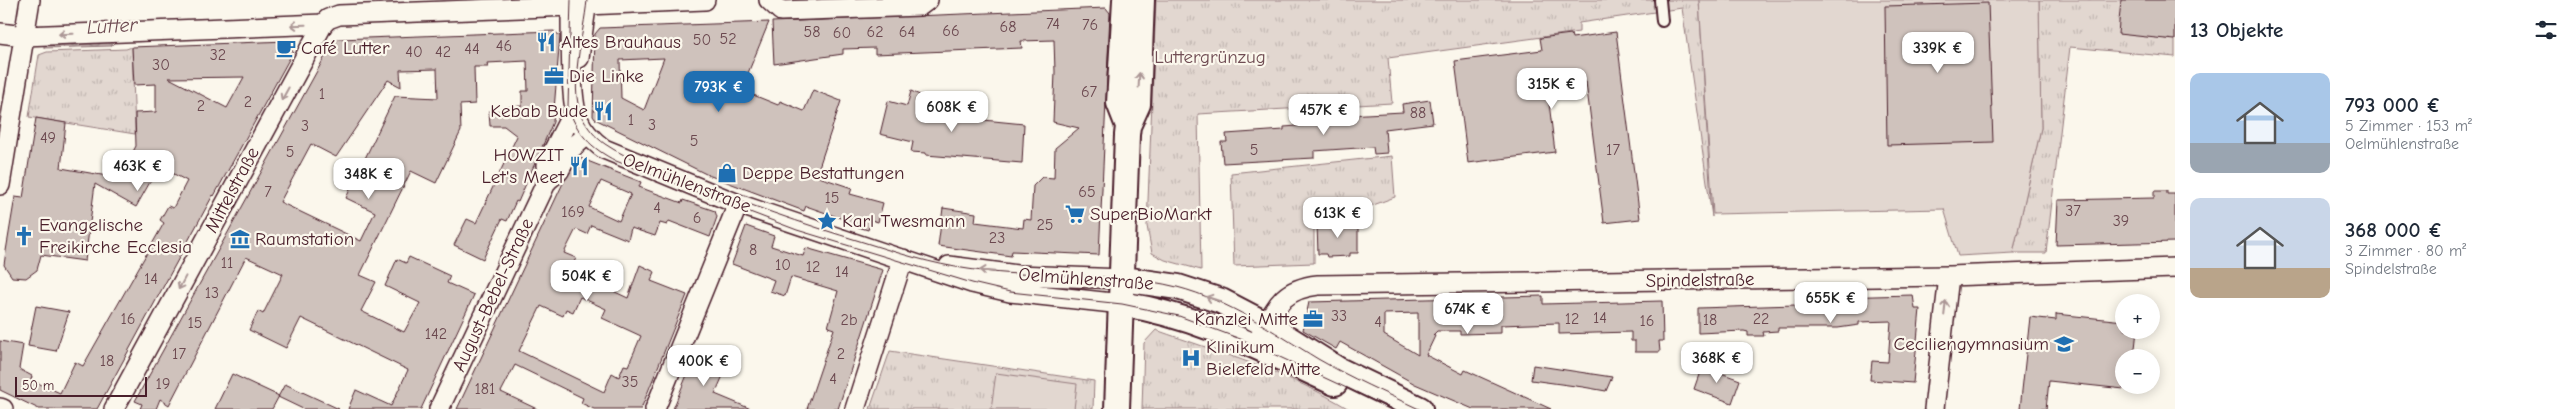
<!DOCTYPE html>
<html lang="de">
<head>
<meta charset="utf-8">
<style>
	body { margin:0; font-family:"Comic Neue",sans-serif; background:#f6f6f7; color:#1f2937; height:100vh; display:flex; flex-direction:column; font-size:19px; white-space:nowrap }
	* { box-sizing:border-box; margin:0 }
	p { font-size:16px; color:#747a83 }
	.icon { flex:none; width:28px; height:28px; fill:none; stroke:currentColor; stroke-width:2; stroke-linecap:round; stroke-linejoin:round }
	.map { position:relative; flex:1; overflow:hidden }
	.panel { display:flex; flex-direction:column; background:#fff; width:400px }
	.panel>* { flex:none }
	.tools { position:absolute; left:2115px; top:294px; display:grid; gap:10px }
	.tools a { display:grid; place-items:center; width:45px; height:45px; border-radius:50%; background:#fff; box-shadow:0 2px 12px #0003; font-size:25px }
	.scale { position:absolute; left:15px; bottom:12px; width:132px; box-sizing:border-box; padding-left:5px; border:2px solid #4a1f2b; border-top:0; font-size:14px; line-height:18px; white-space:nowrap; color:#4a1f2b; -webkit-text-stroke:4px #fbf7ec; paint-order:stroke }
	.price { position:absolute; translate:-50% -42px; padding:0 11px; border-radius:10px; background:#fff; color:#222; font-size:16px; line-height:32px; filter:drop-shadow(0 1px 2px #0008) }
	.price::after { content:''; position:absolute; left:50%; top:30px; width:15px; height:11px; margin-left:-8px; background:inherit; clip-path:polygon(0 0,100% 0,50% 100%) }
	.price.selected { background:#1f6fb2; color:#fff }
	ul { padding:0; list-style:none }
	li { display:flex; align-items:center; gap:15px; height:125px; padding:0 15px }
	li span { display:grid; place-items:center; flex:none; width:140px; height:100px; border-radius:10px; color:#555 }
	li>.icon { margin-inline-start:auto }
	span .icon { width:60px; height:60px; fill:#fffc; stroke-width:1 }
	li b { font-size:21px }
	h2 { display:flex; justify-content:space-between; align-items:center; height:60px; padding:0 15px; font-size:21px }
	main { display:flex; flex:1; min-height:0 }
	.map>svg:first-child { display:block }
	.park { fill:url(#park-tufts); stroke:#967b7e }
	.pitch { fill:#e2d7d0; stroke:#967b7e }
	.water { fill:url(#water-waves); stroke:#907477 }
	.building { fill:#cfc2bc; stroke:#4a1f2b; fill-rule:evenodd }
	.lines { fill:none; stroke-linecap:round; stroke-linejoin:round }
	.service-casing { stroke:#4a1f2b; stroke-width:14 }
	.minor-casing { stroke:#4a1f2b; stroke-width:22 }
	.tertiary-casing { stroke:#4a1f2b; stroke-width:28 }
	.service { stroke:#fbf7ec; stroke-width:10 }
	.minor { stroke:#fbf7ec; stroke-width:19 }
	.tertiary { stroke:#fbf7ec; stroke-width:24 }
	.tram { stroke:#4a1f2b; stroke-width:1 }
	.oneway { stroke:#ab9695 }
	.labels { text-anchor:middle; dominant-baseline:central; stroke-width:4.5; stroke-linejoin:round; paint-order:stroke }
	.number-label { font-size:16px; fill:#6b484f }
	.poi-label { font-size:19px; fill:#4a1f2b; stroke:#fbf7ec; text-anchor:start }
	.park-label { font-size:19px; fill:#704d54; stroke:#fbf7ec }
	.street-label { font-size:19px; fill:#4a1f2b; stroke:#fbf7ec }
	.water-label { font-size:20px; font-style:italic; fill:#6d4a51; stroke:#fbf7ec }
</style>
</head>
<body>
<main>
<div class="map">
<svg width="2175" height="409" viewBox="0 0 2175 409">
	<defs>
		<pattern id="park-tufts" width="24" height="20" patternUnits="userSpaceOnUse" patternTransform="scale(1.25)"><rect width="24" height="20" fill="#e2d7d0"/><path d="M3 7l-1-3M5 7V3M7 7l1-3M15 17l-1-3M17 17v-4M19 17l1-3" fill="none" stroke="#c3b8b3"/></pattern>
		<pattern id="water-waves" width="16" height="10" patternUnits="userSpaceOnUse" patternTransform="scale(1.25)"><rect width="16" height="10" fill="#bfadaa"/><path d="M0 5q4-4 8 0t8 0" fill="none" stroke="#9d8c8b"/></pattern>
	</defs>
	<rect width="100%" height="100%" fill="#fbf7ec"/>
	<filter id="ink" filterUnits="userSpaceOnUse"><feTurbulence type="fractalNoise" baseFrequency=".02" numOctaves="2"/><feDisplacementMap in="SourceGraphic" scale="10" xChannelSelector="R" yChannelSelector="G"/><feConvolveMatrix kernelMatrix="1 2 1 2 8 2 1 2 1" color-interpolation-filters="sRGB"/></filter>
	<g filter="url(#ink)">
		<path class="park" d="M1156 0H1699L1712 217 1682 8 1579 23V32L1388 58 1392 103 1198 114 1201 270 1165 260 1152 253 1147 226Z
			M2039 0H2175V57L2070 47 2046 253H2013L2041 128Z
			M132 47 135 134 29 117 39 55 47 52 126 49Z
			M1392 156 1395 197 1357 211 1314 212V263L1234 266 1231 173Z
			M1156 330C1221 353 1290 373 1349 409H1142L1144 343Z
			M890 351 1094 381 1093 409H870Z"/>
		<path class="pitch" d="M1699 0H2039L2041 128 2013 253 1958 256 1944 209 1713 214Z
			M996 373 1077 384 1074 409H991Z"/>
		<path class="water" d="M44 40 116 41 111 46 44 48Z"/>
		<path class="building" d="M2121 0H2175V40L2118 34Z
			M1988 3 1993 142 1887 145 1885 6Z
			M1106 8 1110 13 1099 255 1012 251 1011 256 938 246 943 208 976 213 975 222 1023 228 1024 219 1031 220 1033 186 1042 177 1054 178 1055 148 1079 128 1053 122 1055 72 1054 40 1021 41 1022 48 875 54V48L843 49V54L774 64 772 22Z
			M769 22 741 90 778 105 780 101 804 111 813 90 841 101 816 176 852 188 850 194 883 203 878 222 871 220 868 230 845 223 846 220 806 206 804 211 708 175 595 119 593 116 595 34 600 28ZM664 58 644 110 621 98 620 60Z
			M554 31 560 36 553 122 518 202 516 201 507 221 502 219 483 259 454 245 467 219 476 223 517 136 504 126H490L489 111H505L506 107 522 106V91H528L527 61 487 63 488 67H474L475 104 460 105 461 131 436 183 411 171 360 275 376 282 361 311 404 332 420 303 385 286 397 259 406 263 409 257 450 276 447 283 474 295 421 409H348L356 390 391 406 408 370 301 318 286 348 249 330 258 311 263 314 283 274 246 257 169 405 160 399 156 409H140L142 404 135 401 333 42 339 39ZM437 69 438 98 395 96 346 198 375 212 361 241 280 202 311 144 336 157 388 80 401 87 400 70Z
			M1616 32 1640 219 1604 223 1586 82 1547 87 1555 152 1468 163 1455 61 1542 50 1540 38 1571 34 1572 38Z
			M287 41 293 52 214 196 213 195 97 409H39L0 390V341L23 345 19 369 32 376 31 380 60 393 75 362 83 366 164 223 160 220 168 206 173 208 187 181 159 166 136 207 95 184 85 261 41 255 37 270 26 278 12 277 4 265 6 251 15 197 23 198 36 118 66 123 61 168 119 178 136 146 135 113 156 112V84L134 85 132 47ZM244 77 227 108 169 78Z
			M911 91 924 97 923 102 954 113 953 117 1024 124 1022 163 926 155V153L911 152 913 142 880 134 888 101 907 106Z
			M1430 100 1433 123 1385 129 1387 153 1374 154 1373 147 1314 151V158L1223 163 1221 142H1227L1226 134 1284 130V127L1311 125V117L1403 112 1402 104Z
			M580 158 641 182 639 187 682 203 683 200 715 211 717 217 710 237 669 221 667 225 660 223 655 236 631 228 628 240 591 225 587 234 576 229 564 253 576 258 570 271 628 298 640 265 655 272 651 281 687 295 641 409H594L581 403 583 398 515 365 501 392 537 409H457L564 181ZM601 181 631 194 619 221 589 207ZM580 297 606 309 602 318 641 336 628 366 624 365 619 377 612 373 604 392 519 351 541 306 563 316 566 309 573 312Z
			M2154 191H2167V194H2175V242L2056 245 2058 200 2154 198Z
			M1358 223V253H1350V256L1327 257 1326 254H1318L1317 224Z
			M746 226 774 236 771 246 803 256 806 248 883 270 838 409H807L834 329 828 327 838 291 791 277 785 296 770 291 774 280 732 264Z
			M1913 295 1915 309H1920L1913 383 1870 380 1872 361 1888 362 1891 321 1859 322V325L1838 328H1778V331L1763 332 1764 336H1748V332L1744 331 1698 333V308L1796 305V298Z
			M1543 296V304L1662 301 1663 341H1659L1660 352H1635V341H1631V332L1559 334V323L1501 325V333L1460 334V331H1437L1433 335 1435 336 1426 355 1463 374 1465 370 1551 409H1473L1415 384 1340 342 1336 349 1303 330 1309 302ZM1418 313V355L1384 335V314Z
			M36 306 69 312 56 351 28 346Z
			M2056 314 2124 321V330H2137L2134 358H2124V389L2049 381 2046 409H2020L2030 317 2056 320Z
			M696 353 728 364 715 394 751 409H673Z
			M1533 365 1546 367 1612 377 1606 391 1583 387 1531 380Z
			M1702 366 1740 380 1732 403 1694 389Z
			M232 374 279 396 272 409H215Z
			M285 384 339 409H303L278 397Z"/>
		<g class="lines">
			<defs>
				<path id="service" d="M1660 0 1662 21"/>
				<path id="minor" d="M571 0C571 26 571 51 572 77 574 111 574 127 604 149L738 204 972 283 1010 292 1122 304
					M769 0 781 11 920 6 928 0
					M586 5 705 0
					M0 33 24 36 323 24 328 19 339 15 571 6
					M579 58 587 0
					M547 181 559 171 570 150 587 135
					M0 185 30 0
					M949 266 1017 275 1123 279
					M1260 337C1276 307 1281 289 1318 285L1949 276 2175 268
					M0 408 3 409
					M114 409 323 24
					M439 409 547 181 546 165 574 110
					M655 409 738 204
					M855 409 903 259
					M1934 409 1949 276"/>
				<path id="tertiary" d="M1125 0 1119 103 1128 126
					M1123 279 1178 287 1221 301 1267 325 1337 369 1420 409
					M1122 304C1199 316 1265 351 1335 383
					M1117 409 1127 135 1128 126 1138 104 1142 0"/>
			</defs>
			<use href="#service" class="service-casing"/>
			<use href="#minor" class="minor-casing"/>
			<use href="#tertiary" class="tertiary-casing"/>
			<use href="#service" class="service"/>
			<use href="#minor" class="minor"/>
			<use href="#tertiary" class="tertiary"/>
			<path class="tram" d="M571 0 568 106C576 133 591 148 616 161L797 230 972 283 1010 292 1122 304 1179 316 1243 340 1392 409
				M587 0C584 34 568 85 582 117 587 127 595 137 605 144 628 160 659 168 684 179 743 203 803 224 863 242 898 253 932 264 968 269 1037 280 1109 270 1177 287 1230 301 1272 331 1318 359 1351 378 1385 393 1419 409"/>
		</g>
		<defs><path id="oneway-shaft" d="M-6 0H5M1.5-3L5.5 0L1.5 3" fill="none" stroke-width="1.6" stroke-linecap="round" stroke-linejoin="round" transform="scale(1.25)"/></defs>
		<g class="oneway">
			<use href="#oneway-shaft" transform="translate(298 25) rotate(178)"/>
			<use href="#oneway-shaft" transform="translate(66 34) rotate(178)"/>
			<use href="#oneway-shaft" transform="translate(1139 80) rotate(-87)"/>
			<use href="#oneway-shaft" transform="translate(285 94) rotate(119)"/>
			<use href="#oneway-shaft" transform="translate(987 271) rotate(-174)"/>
			<use href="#oneway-shaft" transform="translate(182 283) rotate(118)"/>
			<use href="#oneway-shaft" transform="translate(1213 299) rotate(-162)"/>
			<use href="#oneway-shaft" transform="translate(1945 308) rotate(-84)"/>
		</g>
	</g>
	<defs>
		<symbol id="restaurant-bare" viewBox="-9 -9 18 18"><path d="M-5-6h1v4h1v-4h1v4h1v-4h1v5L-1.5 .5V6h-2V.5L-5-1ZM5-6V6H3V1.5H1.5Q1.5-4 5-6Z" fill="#1f6fb2" stroke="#fbf7ec" stroke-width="2.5" paint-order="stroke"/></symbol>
		<symbol id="cafe-bare" viewBox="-9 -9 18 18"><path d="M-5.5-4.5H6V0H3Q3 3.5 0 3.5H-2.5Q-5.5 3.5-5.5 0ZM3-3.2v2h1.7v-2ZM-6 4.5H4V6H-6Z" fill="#1f6fb2" stroke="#fbf7ec" stroke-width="2.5" paint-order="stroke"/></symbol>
		<symbol id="office-bare" viewBox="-9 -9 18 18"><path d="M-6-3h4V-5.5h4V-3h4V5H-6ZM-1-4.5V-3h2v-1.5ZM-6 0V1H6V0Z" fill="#1f6fb2" stroke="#fbf7ec" stroke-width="2.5" paint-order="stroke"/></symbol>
		<symbol id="shop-bare" viewBox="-9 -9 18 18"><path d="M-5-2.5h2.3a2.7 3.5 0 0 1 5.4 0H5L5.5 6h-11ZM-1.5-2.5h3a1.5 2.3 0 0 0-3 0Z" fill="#1f6fb2" stroke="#fbf7ec" stroke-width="2.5" paint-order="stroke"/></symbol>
		<symbol id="supermarket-bare" viewBox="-9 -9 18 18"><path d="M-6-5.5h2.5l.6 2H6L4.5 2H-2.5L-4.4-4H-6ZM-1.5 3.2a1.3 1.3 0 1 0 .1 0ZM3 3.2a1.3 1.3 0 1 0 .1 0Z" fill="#1f6fb2" stroke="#fbf7ec" stroke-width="2.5" paint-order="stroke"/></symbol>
		<symbol id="sight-bare" viewBox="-9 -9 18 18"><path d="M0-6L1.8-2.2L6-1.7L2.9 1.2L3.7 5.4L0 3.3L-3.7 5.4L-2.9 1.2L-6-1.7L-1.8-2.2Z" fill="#1f6fb2" stroke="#fbf7ec" stroke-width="2.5" paint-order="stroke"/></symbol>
		<symbol id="church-bare" viewBox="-9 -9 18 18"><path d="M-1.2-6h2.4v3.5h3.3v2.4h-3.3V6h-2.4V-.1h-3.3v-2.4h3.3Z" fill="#1f6fb2" stroke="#fbf7ec" stroke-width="2.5" paint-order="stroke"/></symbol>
		<symbol id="museum-bare" viewBox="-9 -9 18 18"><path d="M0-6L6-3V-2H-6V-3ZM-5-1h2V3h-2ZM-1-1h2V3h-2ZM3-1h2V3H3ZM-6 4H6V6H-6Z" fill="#1f6fb2" stroke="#fbf7ec" stroke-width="2.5" paint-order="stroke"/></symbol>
		<symbol id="school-bare" viewBox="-9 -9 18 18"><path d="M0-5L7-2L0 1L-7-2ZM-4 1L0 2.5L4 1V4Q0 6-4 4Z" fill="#1f6fb2" stroke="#fbf7ec" stroke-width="2.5" paint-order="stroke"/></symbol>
		<symbol id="hospital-bare" viewBox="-9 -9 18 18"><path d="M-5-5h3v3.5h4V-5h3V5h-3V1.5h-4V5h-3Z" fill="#1f6fb2" stroke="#fbf7ec" stroke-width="2.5" paint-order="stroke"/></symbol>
	</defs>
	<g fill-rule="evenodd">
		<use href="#restaurant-bare" x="532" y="28" width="28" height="28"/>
		<use href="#cafe-bare" x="272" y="34" width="28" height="28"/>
		<use href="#office-bare" x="540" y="62" width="28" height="28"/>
		<use href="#restaurant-bare" x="589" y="97" width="28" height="28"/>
		<use href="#restaurant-bare" x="565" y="152" width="28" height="28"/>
		<use href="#shop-bare" x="713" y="159" width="28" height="28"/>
		<use href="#supermarket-bare" x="1061" y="200" width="28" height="28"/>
		<use href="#sight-bare" x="813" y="207" width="28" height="28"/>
		<use href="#church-bare" x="10" y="222" width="28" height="28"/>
		<use href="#museum-bare" x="226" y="225" width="28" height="28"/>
		<use href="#office-bare" x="1299" y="305" width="28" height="28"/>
		<use href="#school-bare" x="2050" y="330" width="28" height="28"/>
		<use href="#hospital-bare" x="1177" y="344" width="28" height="28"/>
	</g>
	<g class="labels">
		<g class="number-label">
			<text x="1053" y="24">74</text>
			<text x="1090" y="25">76</text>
			<text x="1008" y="27">68</text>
			<text x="951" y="31">66</text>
			<text x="812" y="32">58</text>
			<text x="875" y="32">62</text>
			<text x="907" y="32">64</text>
			<text x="842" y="33">60</text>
			<text x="728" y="39">52</text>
			<text x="702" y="40">50</text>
			<text x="504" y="46">46</text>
			<text x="472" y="49">44</text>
			<text x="414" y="52">40</text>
			<text x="443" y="52">42</text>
			<text x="218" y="55">32</text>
			<text x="161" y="65">30</text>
			<text x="1089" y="92">67</text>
			<text x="322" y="94">1</text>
			<text x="248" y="102">2</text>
			<text x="201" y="106">2</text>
			<text x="1418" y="113">88</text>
			<text x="631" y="120">1</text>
			<text x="652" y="125">3</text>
			<text x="305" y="126">3</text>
			<text x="48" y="138">49</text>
			<text x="694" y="141">5</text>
			<text x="1254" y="150">5</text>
			<text x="1613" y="150">17</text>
			<text x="290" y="152">5</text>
			<text x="268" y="192">7</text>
			<text x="1087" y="192">65</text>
			<text x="832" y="198">15</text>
			<text x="657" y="208">4</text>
			<text x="2073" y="211">37</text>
			<text x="573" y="212">169</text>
			<text x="697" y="218">6</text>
			<text x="2121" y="221">39</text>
			<text x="1045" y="225">25</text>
			<text x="997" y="238">23</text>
			<text x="753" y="250">8</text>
			<text x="227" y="263">11</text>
			<text x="783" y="265">10</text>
			<text x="813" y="267">12</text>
			<text x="842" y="272">14</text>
			<text x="151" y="279">14</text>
			<text x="212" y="293">13</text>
			<text x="1339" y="316">33</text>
			<text x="1600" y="318">14</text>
			<text x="128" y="319">16</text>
			<text x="1572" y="319">12</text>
			<text x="1761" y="319">22</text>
			<text x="849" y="320">2b</text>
			<text x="1710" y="320">18</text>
			<text x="1647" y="321">16</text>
			<text x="1378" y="322">4</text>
			<text x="195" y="323">15</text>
			<text x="436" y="334">142</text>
			<text x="179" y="354">17</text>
			<text x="841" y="354">2</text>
			<text x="107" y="361">18</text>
			<text x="833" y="379">4</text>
			<text x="630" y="382">35</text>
			<text x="163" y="384">19</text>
			<text x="485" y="389">181</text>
		</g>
		<g class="poi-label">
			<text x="561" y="42">Altes Brauhaus</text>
			<text x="301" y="48">Café Lutter</text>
			<text x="569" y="76">Die Linke</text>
			<text x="588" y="111" text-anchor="end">Kebab Bude</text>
			<text x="564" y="155" text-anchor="end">HOWZIT<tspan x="564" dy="22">Let's Meet</tspan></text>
			<text x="742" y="173">Deppe Bestattungen</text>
			<text x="1090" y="214">SuperBioMarkt</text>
			<text x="842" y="221">Karl Twesmann</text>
			<text x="39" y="225">Evangelische<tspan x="39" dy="22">Freikirche Ecclesia</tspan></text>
			<text x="255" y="239">Raumstation</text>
			<text x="1298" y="319" text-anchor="end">Kanzlei Mitte</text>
			<text x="2049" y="344" text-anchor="end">Ceciliengymnasium</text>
			<text x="1206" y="347">Klinikum<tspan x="1206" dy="22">Bielefeld Mitte</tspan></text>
		</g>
		<g class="park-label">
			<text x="1210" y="57">Luttergrünzug</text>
		</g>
		<g class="street-label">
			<text transform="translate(687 183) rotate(21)">Oelmühlenstraße</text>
			<text transform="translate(232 190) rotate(-62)">Mittelstraße</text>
			<text transform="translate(1086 279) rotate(4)">Oelmühlenstraße</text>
			<text transform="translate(1700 280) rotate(-1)">Spindelstraße</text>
			<text transform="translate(493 295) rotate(-65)">August-Bebel-Straße</text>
		</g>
		<g class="water-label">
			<text transform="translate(112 26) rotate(-3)">Lutter</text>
		</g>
	</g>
</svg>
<div class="tools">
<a>+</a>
<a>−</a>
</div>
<div class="scale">50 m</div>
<b class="price" style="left:1938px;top:74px">339K €</b>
<b class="price" style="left:1552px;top:110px">315K €</b>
<b class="price selected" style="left:719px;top:113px">793K €</b>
<b class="price" style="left:952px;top:133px">608K €</b>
<b class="price" style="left:1324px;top:136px">457K €</b>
<b class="price" style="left:138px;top:192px">463K €</b>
<b class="price" style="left:369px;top:200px">348K €</b>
<b class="price" style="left:1338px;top:239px">613K €</b>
<b class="price" style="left:587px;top:302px">504K €</b>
<b class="price" style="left:1831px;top:324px">655K €</b>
<b class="price" style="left:1468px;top:335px">674K €</b>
<b class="price" style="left:1717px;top:384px">368K €</b>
<b class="price" style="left:704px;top:387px">400K €</b>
</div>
<section class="panel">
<h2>13 Objekte<svg class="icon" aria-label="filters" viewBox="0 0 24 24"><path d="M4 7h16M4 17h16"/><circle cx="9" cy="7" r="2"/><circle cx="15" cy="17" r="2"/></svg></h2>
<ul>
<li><span style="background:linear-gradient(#a9c7e8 70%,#9aa5b1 0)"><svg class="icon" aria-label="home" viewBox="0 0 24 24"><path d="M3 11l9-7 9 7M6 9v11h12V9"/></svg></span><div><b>793 000 €</b><p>5 Zimmer · 153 m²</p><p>Oelmühlenstraße</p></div></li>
<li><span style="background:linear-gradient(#c9d6e8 70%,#b9a48a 0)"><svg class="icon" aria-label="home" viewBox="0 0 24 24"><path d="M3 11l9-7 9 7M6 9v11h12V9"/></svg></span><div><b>368 000 €</b><p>3 Zimmer · 80 m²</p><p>Spindelstraße</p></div></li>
</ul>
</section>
</main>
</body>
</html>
